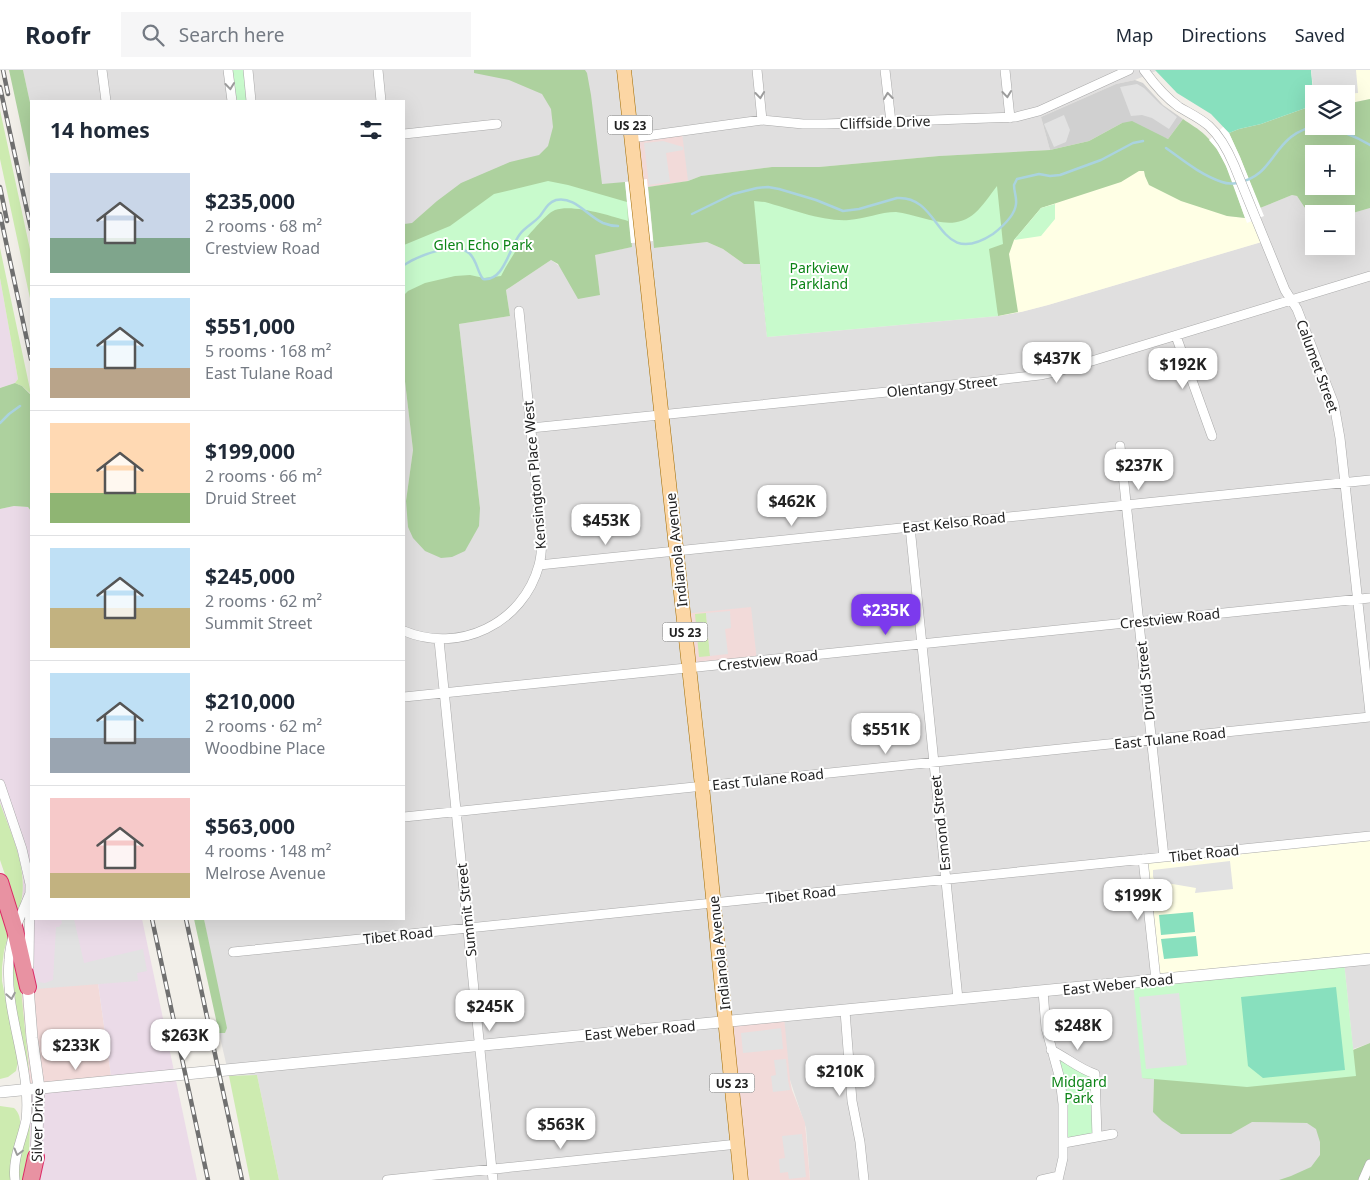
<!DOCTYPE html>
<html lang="en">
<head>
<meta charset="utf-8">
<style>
	body { margin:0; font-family:"Noto Sans",sans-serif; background:#f6f6f7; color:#1f2937; height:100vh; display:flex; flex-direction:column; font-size:19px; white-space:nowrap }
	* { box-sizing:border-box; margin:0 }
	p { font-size:16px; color:#747a83 }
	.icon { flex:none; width:28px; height:28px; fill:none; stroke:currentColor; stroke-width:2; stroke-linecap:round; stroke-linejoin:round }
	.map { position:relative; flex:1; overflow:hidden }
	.details { position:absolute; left:30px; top:30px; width:375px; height:820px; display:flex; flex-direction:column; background:#fff; border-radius:0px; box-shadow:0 5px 20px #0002 }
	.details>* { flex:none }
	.fabs { position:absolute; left:1305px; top:15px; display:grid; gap:10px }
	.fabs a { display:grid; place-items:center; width:50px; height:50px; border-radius:0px; background:#fff; box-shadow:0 5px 20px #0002; font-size:25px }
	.price { position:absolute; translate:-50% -42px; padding:0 11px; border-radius:10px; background:#fff; color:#222; font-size:16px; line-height:32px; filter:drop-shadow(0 1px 2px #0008) }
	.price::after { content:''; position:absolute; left:50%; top:30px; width:15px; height:11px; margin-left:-8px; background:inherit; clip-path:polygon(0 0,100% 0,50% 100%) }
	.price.on { background:#7c3aed; color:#fff }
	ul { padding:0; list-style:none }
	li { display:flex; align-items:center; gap:15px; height:125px; padding:0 20px }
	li+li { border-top:1px solid #e0e1e3 }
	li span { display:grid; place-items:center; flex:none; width:140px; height:100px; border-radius:0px; color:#555 }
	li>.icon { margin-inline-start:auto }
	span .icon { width:60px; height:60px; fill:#fffc; stroke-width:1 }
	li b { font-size:21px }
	h2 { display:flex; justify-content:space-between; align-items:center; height:60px; padding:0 20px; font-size:21px }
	header { display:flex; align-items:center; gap:30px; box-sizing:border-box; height:70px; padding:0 25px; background:#fff; border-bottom:1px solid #e0e1e3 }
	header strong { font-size:24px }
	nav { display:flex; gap:28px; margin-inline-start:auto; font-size:18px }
	.search { width:350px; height:45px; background:#f6f6f7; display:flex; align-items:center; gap:12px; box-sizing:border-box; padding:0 18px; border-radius:0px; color:#747a83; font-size:19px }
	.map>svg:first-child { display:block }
	.residential { fill:#e0dfdf; fill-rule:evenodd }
	.commercial { fill:#f2dad9 }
	.industrial { fill:#ebdbe8 }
	.education { fill:#ffffe5 }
	.religious { fill:#d0d0d0 }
	.grass { fill:#cdebb0 }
	.forest { fill:#add19e; fill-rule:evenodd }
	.park { fill:#c8facc }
	.pitch { fill:#88e0be }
	.parking { fill:#e2e2e2 }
	.pier { fill:#fff }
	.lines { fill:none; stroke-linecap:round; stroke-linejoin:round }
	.stream { stroke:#aad3df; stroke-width:2.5 }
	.minor-casing { stroke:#a9a9a9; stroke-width:10 }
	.tertiary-casing { stroke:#a9a9a9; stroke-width:12 }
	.primary-casing { stroke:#a06b00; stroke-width:15 }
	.motorway-casing { stroke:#dc2a67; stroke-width:18 }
	.minor { stroke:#fff; stroke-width:9 }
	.tertiary { stroke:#fff; stroke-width:11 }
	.primary { stroke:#fcd6a4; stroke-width:14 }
	.motorway { stroke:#e892a2; stroke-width:16 }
	.rail-casing { stroke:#707070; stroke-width:4.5 }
	.rail { stroke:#fff; stroke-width:2.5; stroke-dasharray:8; stroke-linecap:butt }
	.oneway { stroke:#9c9c9c }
	.labels { text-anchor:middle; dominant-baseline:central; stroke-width:4; stroke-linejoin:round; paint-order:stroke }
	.shield { fill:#fff; stroke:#646464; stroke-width:1 }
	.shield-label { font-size:12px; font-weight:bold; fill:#222 }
	.street-label { font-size:14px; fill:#222; stroke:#fff }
	.park-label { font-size:14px; fill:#0c8416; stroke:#fff }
</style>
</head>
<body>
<header>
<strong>Roofr</strong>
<div class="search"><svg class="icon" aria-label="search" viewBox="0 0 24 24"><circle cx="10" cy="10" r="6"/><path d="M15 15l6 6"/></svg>Search here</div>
<nav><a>Map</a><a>Directions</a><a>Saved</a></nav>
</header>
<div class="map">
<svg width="1370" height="1110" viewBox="0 0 1370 1110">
	<rect width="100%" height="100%" fill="#f2efe9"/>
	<path class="residential" d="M23 0H1155L1156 1 1135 10 1116 14 1041 47 1050 80 939 86 819 97H772L701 106 688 111 648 117 628 132 404 175V31H31V37Z
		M1292 125 1297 126 1311 147 1314 149V176H1346V145L1370 138V766L1156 910 1143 1008 1154 1009 1153 1042 1321 1054 1331 1110H810L806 1058 790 1010 741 1110H279L257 1005 229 1006 219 963H225L204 849H404V303L413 380 406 431 480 438 459 254 510 246 506 220 551 190 600 225 594 185 631 177V173L653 171 655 178 707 172 723 179 744 194H760L767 267 998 246 1021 242 1048 235 1265 171 1259 156 1260 138ZM706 543 689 598 684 544Z
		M1370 889V973L1353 979 1344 892Z"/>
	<path class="commercial" d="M682 63 688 111 638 118 634 69Z
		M751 537 757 591 689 598 683 544Z
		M98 913 112 1013 31 1021 21 919Z
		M784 946 790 1010 792 1020 805 1053 810 1110H741L726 952Z"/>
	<path class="industrial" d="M0 208 18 309 15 313 0 318Z
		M14 436 28 437 31 441V835L22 832 23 811 22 799 13 769 0 733V439Z
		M31 849H142L197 1110H29L31 1021 112 1013 98 913 21 919Z"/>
	<path class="education" d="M1311 0H1370V29L1346 34V24H1314V26Z
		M1132 100 1151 102 1227 146 1245 148 1259 156 1265 171 1048 235 1021 242 998 246 997 116Z
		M1370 766V889L1156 910 1143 789Z"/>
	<path class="religious" d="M1135 10 1143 13 1163 35 1183 49 1168 69 1122 53 1089 71 1050 80 1041 47 1116 14Z"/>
	<path class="grass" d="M0 40 31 184V233L0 89Z
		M0 178 31 324 22 316 15 313 18 309 0 208Z
		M706 543 710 586 699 587 695 544Z
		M0 733C12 766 31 804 19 840H17L0 790Z
		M0 826 9 863 4 881 2 897V911L18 992 16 1001 8 1007 0 1009Z
		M16 881 21 919 29 1000 26 1001 10 901Z
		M257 1005 279 1110H250L229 1006Z
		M0 1036 14 1038C26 1049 17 1065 14 1079 12 1089 12 1100 11 1110H0Z
		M30 1051 29 1090 25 1110H19V1093Z"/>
	<path class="forest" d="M9 0H23L31 37V102Z
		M474 0H585L587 3 591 25 602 114 625 112 632 177 595 185 600 225 578 229 558 194 551 190 506 220 510 246 459 254 480 438 479 456 465 481 452 487 441 488 425 481 413 468 408 457 406 431 413 380 404 303V154L412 153 437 131 461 113 510 92 539 85 548 76 553 57 551 39 542 24 509 10 474 3Z
		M1370 29V138L1346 145 1314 144V149L1311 147 1297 126 1292 125 1260 138 1240 87 1229 63 1239 59 1261 54 1314 35V56H1346V34ZM1314 84H1346V116H1314Z
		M1183 49C1190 54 1199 59 1205 65 1227 86 1235 120 1245 148L1227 146 1181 131 1149 115 1145 106 1144 101H1139L1121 112 1041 138 1014 170 1009 184 1018 242 998 246 997 243 767 263 760 194H744L723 179 707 172 654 178 648 117 688 111 701 106 772 97H819L939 86 1050 80 1089 71 1122 53 1132 51 1168 69Z
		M15 313 22 316 31 325V441L28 437 14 436 0 439V318Z
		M194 849H204L227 958 225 963H219Z
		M1370 973V1110H1279L1291 1106 1311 1097 1320 1085V1072L1316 1059 1307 1053 1252 1052 1231 1064H1181L1162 1051 1153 1042 1154 1009 1142 1008V1000L1192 994 1343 984Z"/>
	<path class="park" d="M232 0H244L248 31H235Z
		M548 111 568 115 627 132 628 151C610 146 574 134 555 140 546 143 521 174 515 182 510 190 505 198 501 206L484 208 470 205 455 206 425 213 408 221 404 225V175L450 156 494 124Z
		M997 116 1003 174 989 179 998 246 767 267 754 131 765 132C790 139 824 152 849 150 865 149 880 142 896 142 922 145 952 164 975 143 983 136 990 125 997 116Z
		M1055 134V149L1041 166 1014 170 1041 138Z
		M1344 892 1356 1006 1247 1017 1142 1008 1133 912Z
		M1052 980 1095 1004 1097 1067 1064 1073V1054Z"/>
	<path class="pitch" d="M1155 0H1311L1314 35 1261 54 1239 59 1229 63 1211 44 1177 23Z
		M1193 842 1195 862 1161 865 1159 845Z
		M1196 866 1198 886 1164 889 1161 869Z
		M1336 917 1345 1000 1263 1008 1248 996 1241 927Z"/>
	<path class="parking" d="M1311 0H1356L1358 23 1346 24H1314V26Z
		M1137 14 1144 18 1160 34 1177 47 1169 59 1152 48 1142 45 1131 46 1120 17Z
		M1064 45 1070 60 1066 72 1054 77 1044 54Z
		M663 71 683 77V80L666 83 670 112 649 115 644 73Z
		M730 541 731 558 725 559 728 584 710 586 706 543Z
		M1230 791 1233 819 1195 823 1196 818 1155 811 1153 807V800Z
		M61 849H74L84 893 143 879 147 901 137 903 138 911 36 919 35 910 38 912 45 913 53 910 56 857H59L62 853Z
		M1179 923 1187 995 1146 999 1139 927Z
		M781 958 783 979 743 983 741 963Z
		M786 989 788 1010 790 1020 773 1022 771 1006 776 1005 774 990Z
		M802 1064 806 1107 789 1109 788 1102 780 1103 779 1089 785 1088 782 1066Z"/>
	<path class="pier" d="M1223 57 1229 63 1240 87 1264 146 1247 153 1226 96 1217 79 1209 70Z
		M647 109 653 171 631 173 625 112Z"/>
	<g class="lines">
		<path class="stream" d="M1319 56C1337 59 1355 66 1370 75
			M1166 78C1184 91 1201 105 1222 112 1227 114 1231 114 1237 113 1268 107 1270 84 1291 67 1300 60 1309 57 1319 56
			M692 144 733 124 757 118 768 117 779 119 816 130 843 141 859 139 897 128C943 125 936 201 993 164 1002 157 1015 146 1016 134 1017 128 1014 122 1014 115L1017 109 1039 104 1050 106 1060 105 1101 90 1133 73 1143 71
			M404 195C418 186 457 170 470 184 477 191 477 201 483 209 504 212 509 178 520 164 525 157 534 153 540 146 545 140 547 133 556 130 575 126 587 146 603 153 608 155 613 156 618 156
			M0 353 9 344 20 336"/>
		<defs>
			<path id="minor" d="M102 0 106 31
				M228 0 232 31
				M248 0 251 31
				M378 0 381 31
				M757 0 762 50
				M885 0 891 52
				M1005 0 1010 48
				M1144 0C1154 14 1165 27 1179 37 1189 43 1200 48 1209 56 1221 67 1228 81 1234 95L1285 220 1297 239 1334 334 1340 368 1370 643
				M404 64 497 54
				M631 68 762 50 803 54H825L1016 47 1039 41 1129 0
				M1176 266 1212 366
				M531 358 897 321 1040 305 1059 301 1370 206
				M1120 376 1164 787
				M910 457 958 929
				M539 495 1370 410
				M404 561C459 584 523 554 539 495 542 484 542 472 541 460L519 241
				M439 570 493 1110
				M404 627 1370 528
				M0 714 22 779 30 814 29 896
				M404 747 1370 647
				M1143 789 1156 910
				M233 882 1370 766
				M1043 921 1046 958 1060 1009 1063 1034V1088L1058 1110
				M845 941 852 1031 860 1072 864 1110
				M1051 980C1066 987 1079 999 1095 1004L1097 1067
				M1064 1073 1113 1064
				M15 1110C12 1089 22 1070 26 1050 27 1041 27 1029 26 1019 23 977 5 934 9 890 10 866 22 843 31 821
				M387 1110 738 1074
				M1041 1110 1059 1106
				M1363 1110 1370 1094"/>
			<path id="tertiary" d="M28 917 32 968 39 1018 36 1087
				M0 1022 1370 889"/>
			<path id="primary" d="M624 0 702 716 741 1110"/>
			<path id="motorway" d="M0 812 15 860 28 917
				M31 1110 36 1087"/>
		</defs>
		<use href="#minor" class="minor-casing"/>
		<use href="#tertiary" class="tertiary-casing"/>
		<use href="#primary" class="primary-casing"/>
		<use href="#motorway" class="motorway-casing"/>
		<use href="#minor" class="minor"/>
		<use href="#tertiary" class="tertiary"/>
		<use href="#primary" class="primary"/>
		<use href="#motorway" class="motorway"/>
		<defs>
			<path id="rail" d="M3 0 8 24
				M0 17 31 159
				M0 117 7 151
				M0 144 31 289
				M152 849 208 1110
				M186 849 242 1110"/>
		</defs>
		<use href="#rail" class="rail-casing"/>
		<use href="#rail" class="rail"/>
	</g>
	<defs><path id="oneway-chevron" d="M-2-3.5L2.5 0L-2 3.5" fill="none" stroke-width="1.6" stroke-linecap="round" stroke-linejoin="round" transform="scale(1.25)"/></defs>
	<g class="oneway">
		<use href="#oneway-chevron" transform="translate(230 16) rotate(84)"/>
		<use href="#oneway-chevron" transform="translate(1007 24) rotate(84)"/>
		<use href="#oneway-chevron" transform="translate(760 25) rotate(84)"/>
		<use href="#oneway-chevron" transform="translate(888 26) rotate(-96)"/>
		<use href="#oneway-chevron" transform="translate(11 926) rotate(80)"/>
		<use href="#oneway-chevron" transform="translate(18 1082) rotate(105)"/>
	</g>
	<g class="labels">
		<g class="shield">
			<rect x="607.5" y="45.5" width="45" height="19" rx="4"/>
			<rect x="662.5" y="552.5" width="45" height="19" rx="4"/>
			<rect x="709.5" y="1003.5" width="45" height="19" rx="4"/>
		</g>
		<g class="shield-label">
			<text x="630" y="55">US 23</text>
			<text x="685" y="562">US 23</text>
			<text x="732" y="1013">US 23</text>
		</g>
		<g class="street-label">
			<text transform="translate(885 52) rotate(-2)">Cliffside Drive</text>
			<text transform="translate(1318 296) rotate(70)">Calumet Street</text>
			<text transform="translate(942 316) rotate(-6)">Olentangy Street</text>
			<text transform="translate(534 405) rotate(-95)">Kensington Place West</text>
			<text transform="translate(954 452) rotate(-6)">East Kelso Road</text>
			<text transform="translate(676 480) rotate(-96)">Indianola Avenue</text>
			<text transform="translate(1170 548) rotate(-6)">Crestview Road</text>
			<text transform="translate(768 590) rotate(-6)">Crestview Road</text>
			<text transform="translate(1145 611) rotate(-96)">Druid Street</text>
			<text transform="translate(1170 668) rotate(-6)">East Tulane Road</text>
			<text transform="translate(768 709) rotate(-6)">East Tulane Road</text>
			<text transform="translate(940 753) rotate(-96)">Esmond Street</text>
			<text transform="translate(1204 783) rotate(-6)">Tibet Road</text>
			<text transform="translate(801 824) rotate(-6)">Tibet Road</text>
			<text transform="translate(466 840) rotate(-96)">Summit Street</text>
			<text transform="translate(398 865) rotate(-6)">Tibet Road</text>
			<text transform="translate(719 883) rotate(-96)">Indianola Avenue</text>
			<text transform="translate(1118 914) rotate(-6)">East Weber Road</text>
			<text transform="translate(640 960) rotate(-5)">East Weber Road</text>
			<text transform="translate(37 1055) rotate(-89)">Silver Drive</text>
		</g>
		<g class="park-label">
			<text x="483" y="174">Glen Echo Park</text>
			<text x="819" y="197">Parkview<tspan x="819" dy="16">Parkland</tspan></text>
			<text x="1079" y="1011">Midgard<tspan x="1079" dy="16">Park</tspan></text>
		</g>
	</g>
</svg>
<div class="fabs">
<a><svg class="icon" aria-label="layers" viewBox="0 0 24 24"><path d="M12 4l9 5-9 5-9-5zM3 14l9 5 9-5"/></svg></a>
<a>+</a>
<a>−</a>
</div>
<b class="price" style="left:1057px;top:314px">$437K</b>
<b class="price" style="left:1183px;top:320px">$192K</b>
<b class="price" style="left:1139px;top:421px">$237K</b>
<b class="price" style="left:792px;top:457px">$462K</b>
<b class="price" style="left:606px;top:476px">$453K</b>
<b class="price on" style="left:886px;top:566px">$235K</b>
<b class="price" style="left:886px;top:685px">$551K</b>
<b class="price" style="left:1138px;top:851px">$199K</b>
<b class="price" style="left:490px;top:962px">$245K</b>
<b class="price" style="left:1078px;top:981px">$248K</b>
<b class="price" style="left:185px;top:991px">$263K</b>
<b class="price" style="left:76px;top:1001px">$233K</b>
<b class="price" style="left:840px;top:1027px">$210K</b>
<b class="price" style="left:561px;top:1080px">$563K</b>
<section class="details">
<h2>14 homes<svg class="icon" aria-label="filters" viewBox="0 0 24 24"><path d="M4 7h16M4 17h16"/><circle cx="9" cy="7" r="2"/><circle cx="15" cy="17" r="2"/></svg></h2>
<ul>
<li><span style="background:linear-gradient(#c9d6e8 65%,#7fa58c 0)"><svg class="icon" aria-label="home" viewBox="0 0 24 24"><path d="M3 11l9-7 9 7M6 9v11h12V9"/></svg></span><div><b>$235,000</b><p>2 rooms · 68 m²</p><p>Crestview Road</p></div></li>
<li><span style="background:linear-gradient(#bfe0f5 70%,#b9a48a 0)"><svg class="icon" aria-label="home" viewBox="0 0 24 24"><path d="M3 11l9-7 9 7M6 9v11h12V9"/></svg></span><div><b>$551,000</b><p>5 rooms · 168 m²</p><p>East Tulane Road</p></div></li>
<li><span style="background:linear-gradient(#ffd9b3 70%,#8fb573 0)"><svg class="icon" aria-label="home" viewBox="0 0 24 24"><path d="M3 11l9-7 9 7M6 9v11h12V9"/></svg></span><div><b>$199,000</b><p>2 rooms · 66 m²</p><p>Druid Street</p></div></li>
<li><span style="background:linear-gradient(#bfe0f5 60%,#c2b280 0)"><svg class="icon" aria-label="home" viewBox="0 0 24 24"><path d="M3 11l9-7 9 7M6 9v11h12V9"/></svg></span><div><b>$245,000</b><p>2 rooms · 62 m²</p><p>Summit Street</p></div></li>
<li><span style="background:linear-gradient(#bfe0f5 65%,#9aa5b1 0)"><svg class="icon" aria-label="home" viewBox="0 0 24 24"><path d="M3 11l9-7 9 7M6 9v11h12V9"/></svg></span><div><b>$210,000</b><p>2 rooms · 62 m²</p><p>Woodbine Place</p></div></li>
<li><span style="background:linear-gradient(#f6c9c9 75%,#c2b280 0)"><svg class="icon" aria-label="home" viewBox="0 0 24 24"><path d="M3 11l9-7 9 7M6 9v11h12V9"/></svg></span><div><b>$563,000</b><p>4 rooms · 148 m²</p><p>Melrose Avenue</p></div></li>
</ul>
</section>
</div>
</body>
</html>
